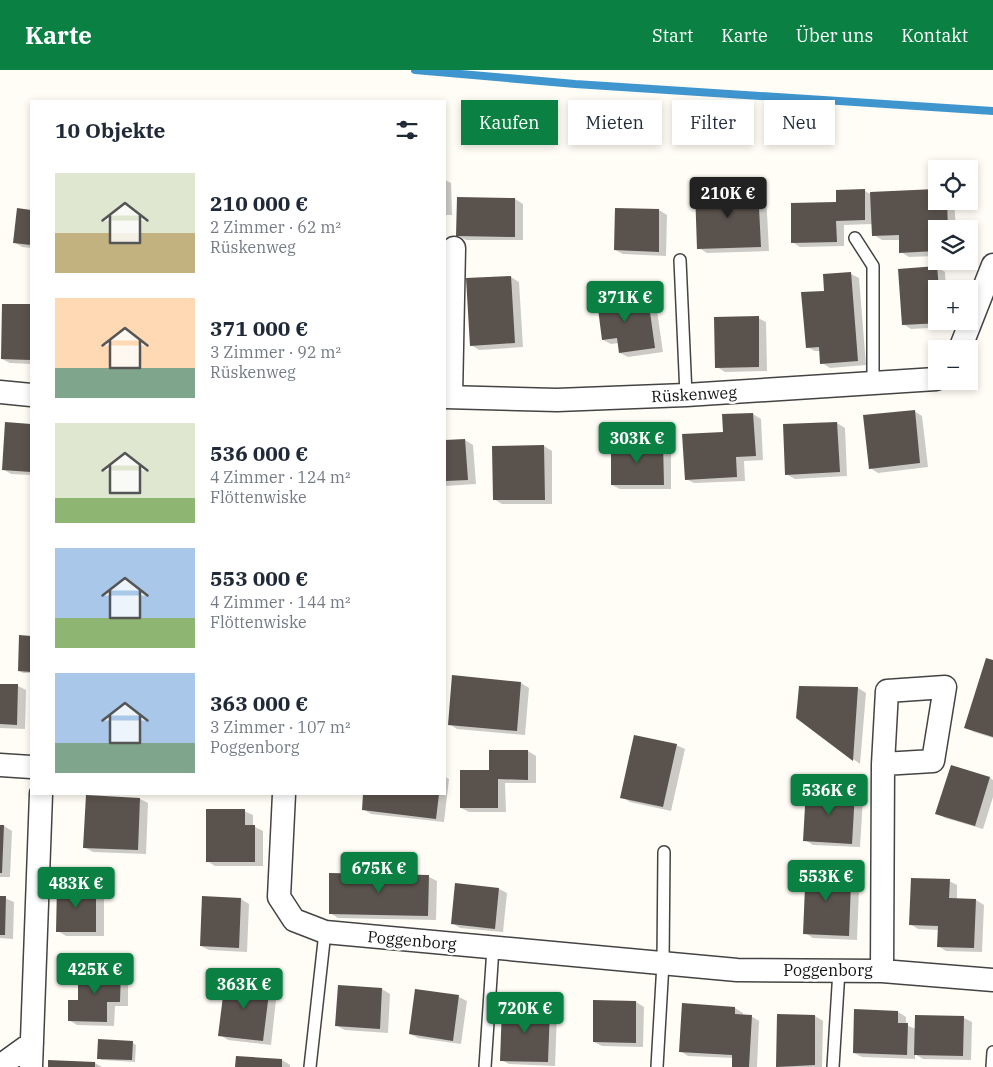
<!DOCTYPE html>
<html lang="de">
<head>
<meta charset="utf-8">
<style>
	body { margin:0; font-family:"IBM Plex Serif",serif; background:#f2f2f3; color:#1f2937; height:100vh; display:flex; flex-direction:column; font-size:19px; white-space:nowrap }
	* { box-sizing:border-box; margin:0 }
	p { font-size:16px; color:#747a83 }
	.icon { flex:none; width:28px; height:28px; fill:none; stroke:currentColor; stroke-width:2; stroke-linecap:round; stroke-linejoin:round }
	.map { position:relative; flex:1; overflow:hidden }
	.drawer { position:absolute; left:30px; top:30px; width:416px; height:695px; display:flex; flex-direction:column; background:#fff; border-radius:0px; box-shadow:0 2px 8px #0003 }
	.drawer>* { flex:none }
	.top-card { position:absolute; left:461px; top:30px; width:456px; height:45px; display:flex; gap:10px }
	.tools { position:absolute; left:928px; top:90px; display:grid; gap:10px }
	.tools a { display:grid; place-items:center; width:50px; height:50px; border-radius:0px; background:#fff; box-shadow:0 2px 8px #0003; font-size:25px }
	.price { position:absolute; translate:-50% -42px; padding:0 11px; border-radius:5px; background:#0b8043; color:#fff; font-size:16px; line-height:32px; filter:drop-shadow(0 1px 2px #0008) }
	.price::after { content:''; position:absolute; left:50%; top:30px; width:15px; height:11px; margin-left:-8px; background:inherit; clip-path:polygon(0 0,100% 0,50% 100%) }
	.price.selected { background:#222; color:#fff }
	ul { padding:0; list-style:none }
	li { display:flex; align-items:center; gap:15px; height:125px; padding:0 25px }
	li span { display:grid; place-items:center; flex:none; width:140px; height:100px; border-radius:0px; color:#555 }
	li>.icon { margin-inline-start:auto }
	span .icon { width:60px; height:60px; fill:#fffc; stroke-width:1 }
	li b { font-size:21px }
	h2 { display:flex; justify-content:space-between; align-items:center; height:60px; padding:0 25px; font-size:21px }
	.chip { padding:0 18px; border-radius:0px; background:#fff; box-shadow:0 2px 8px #0003; font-size:18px; line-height:45px }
	.chip.selected { background:#0b8043; color:#fff }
	header { display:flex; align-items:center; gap:30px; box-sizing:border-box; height:70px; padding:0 25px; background:#0b8043; color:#fff }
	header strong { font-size:24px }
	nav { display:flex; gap:28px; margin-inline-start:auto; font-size:18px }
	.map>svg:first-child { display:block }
	.shadow { fill:#0003 }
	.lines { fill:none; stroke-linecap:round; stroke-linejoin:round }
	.stream { stroke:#3f96cf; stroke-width:8 }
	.building { fill:#5a524d }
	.service-casing { stroke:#444; stroke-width:14 }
	.minor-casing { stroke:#444; stroke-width:25 }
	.service { stroke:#fff; stroke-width:11 }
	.minor { stroke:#fff; stroke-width:22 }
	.labels { text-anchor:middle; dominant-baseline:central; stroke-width:5; stroke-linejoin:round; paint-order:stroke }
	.street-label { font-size:16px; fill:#111; stroke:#fff }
</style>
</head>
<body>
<header>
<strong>Karte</strong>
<nav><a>Start</a><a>Karte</a><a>Über uns</a><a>Kontakt</a></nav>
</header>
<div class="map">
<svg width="993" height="997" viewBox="0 0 993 997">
	<rect width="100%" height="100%" fill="#fffdf5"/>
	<path class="shadow" d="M445 110 451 113 452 145H445Z
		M758 119 766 124 769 181 707 183 699 178 696 121Z
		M936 120V131H954L956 159H936V186L909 187 901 182 900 170H882L874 165 873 154 844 155V176L800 177 792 172 838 133 865 121 872 125V123Z
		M515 129 523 134V170H466L458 166Z
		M18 139 31 141V178L22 177 14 172Z
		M616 139 659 140 667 145 666 186 623 184 615 180Z
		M937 197 945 202 946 219H936V251H948L949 257 911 259 903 254 900 200Z
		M851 204 859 208 866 295 830 298 822 293 821 281H815L807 277 826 222Z
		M511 207 519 212 523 277 479 280 471 275Z
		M619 221 627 226 629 239 649 236 657 241 663 282 628 287 620 283 619 273 611 274 603 270Z
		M3 235 31 236V294L10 293 2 289Z
		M758 248 766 252 767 301 725 302 717 297Z
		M914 341 922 346 928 397 878 403 870 398Z
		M753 344 761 349 763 390 744 391 745 411 694 413 686 409 724 363Z
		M6 353 31 355V405L11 404 3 399Z
		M837 353 845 358 847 406 795 409 786 404Z
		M465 370 473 375 476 414 445 416V372Z
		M663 373 671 378V419H620L612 415Z
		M544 376 552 381V434H502L494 429Z
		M21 566 31 567V603H23L19 601Z
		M993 592V668L974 662 966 658Z
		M453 607 521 613 529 618 525 665 457 659 449 654Z
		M0 615 18 616 26 620 25 659 0 658Z
		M858 618 866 623 860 694 797 648Z
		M676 675 685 679 671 741 630 732 622 727Z
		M528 681 536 686V713H505L506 742H469L461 738 490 701Z
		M445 707 449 709 444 752 371 744 363 739 365 724H445Z
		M990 708 993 710V727L983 759 945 748 937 743Z
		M855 723 863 728 860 777 813 775 805 770Z
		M87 726 140 729 148 733 146 784 93 782 84 777Z
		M244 741 253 745V756L263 761V796H215L207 791Z
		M0 756H4L12 761 10 807H0Z
		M837 795 845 800V814H851L859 819 857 870 813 868 805 863Z
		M331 804 429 807 437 811 436 850 338 848 330 843Z
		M949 811 957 815V829L976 830 984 835 982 882 946 881 938 876 939 860 918 859 910 854Z
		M96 817 104 822V866H66L58 861Z
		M499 819 507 823 503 862 460 858 452 853Z
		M0 827 5 828 14 832 13 869 0 868Z
		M241 829 249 834 247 882 209 880 201 876Z
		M120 901 128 906V936H115L114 956 77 955 69 950 79 931Z
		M269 916 277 921 271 975 228 970 220 965Z
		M382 919 390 924 388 963 345 960 337 956Z
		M459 927 467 931 461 974 418 968 410 964Z
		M636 932 644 937 643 977 602 976 594 972Z
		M735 938 743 943V946H751L759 951 757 997H733L734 988 688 986 680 981Z
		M549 940 557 944 555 996 509 994 501 990Z
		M898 942 906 947V955L916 959 964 948 972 952 971 990 923 989 915 984V989L862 987 854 983Z
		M778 946H815L823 951 822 997H777Z
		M133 973 136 975 135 992 102 990 98 988Z
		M282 990 290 995V997H237Z
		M95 993 102 997H49Z"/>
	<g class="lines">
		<path class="stream" d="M415 0 575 14 993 41"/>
	</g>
	<path class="building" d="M758 118 761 177 697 179 695 120Z
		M865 119V150L836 151 837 172 791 173V133L836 132V120Z
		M936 119V131H947L948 159H936V181L899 183V165L872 166 870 122Z
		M457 127 515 128V167L456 166Z
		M17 138 31 140V175L13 173Z
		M615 138 659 139V182L614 180Z
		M937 196 939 219H936V251H940L941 253 902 255 898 199Z
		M851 202 858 291 820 294 819 277 806 278 801 222 824 221 823 204Z
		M511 206 515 273 470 276 466 208Z
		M619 220 622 239 649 235 655 278 619 283 617 268 602 270 596 223Z
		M2 234H31V290L1 289Z
		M759 246V297L715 298 714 247Z
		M915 340 920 393 869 399 863 345Z
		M753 343 756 386 736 387 737 407 685 410 682 364 723 362 722 344Z
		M5 352 31 354V402L2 400Z
		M837 352 840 402 785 405 783 354Z
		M465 369 468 410 445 411V370Z
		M611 372H663L664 415H611Z
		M544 375 545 430H493L492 376Z
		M19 565 31 566V602L18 601Z
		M986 588 993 590V667L964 658Z
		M452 605 521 612 517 661 448 655Z
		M0 614H18L17 655 0 654Z
		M799 616 858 617 853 691 796 648Z
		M634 665 677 674 663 737 620 728Z
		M489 680H528V710L498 709V738H460V700H489Z
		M951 695 990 707 975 756 935 744Z
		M806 719 855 722 852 774 803 771Z
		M363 724H439L436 749 362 740Z
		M86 725 140 728 138 780 83 778Z
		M206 739H245V755H255V792H206Z
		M0 755H4L2 803H0Z
		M806 793 837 794V813H851L849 866 803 864Z
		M329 803 429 805 428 846 329 844Z
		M911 808 950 809 949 828 976 829 974 878 937 877 938 856 909 855Z
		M455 813 499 818 495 859 451 854Z
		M57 815 96 816V862H56Z
		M0 826H6L5 865H0Z
		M202 826 241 828 239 878 200 876Z
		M78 899 121 900 120 932H107V952L68 951V930H78Z
		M225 910 270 915 263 971 218 966Z
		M338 915 382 918 380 959 335 956Z
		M415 919 459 925 453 971 409 964Z
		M593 930 636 931V973L593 972Z
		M682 933 735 937V944L752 945 749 997H732V985L679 982Z
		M502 936 550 938 548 992 500 991Z
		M854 939 898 941V953H908L907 985 853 983Z
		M777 944 815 945V995L776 997Z
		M915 945 964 946 963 986 914 985Z
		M98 969 133 971 132 990 97 989Z
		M236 986 282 989V997H235Z
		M48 990 95 992V997H48Z"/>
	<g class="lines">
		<defs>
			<path id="service" d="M855 168 873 196V314
				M680 190 686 325
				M310 997 325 862
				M485 997 493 878
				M657 997 663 893 664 782
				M833 997 839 900
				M992 997 993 982"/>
			<path id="minor" d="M960 279 993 195
				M0 322 31 325
				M445 327 557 330 686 325 936 309
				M451 327 454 178
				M0 695 31 697
				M284 724 279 827 294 850 325 862 737 900 882 901 993 910
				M882 901 883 694 933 691 945 617 887 621 883 694
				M0 996 32 973
				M31 997 41 724"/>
		</defs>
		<use href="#service" class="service-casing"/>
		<use href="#minor" class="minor-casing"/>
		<use href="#service" class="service"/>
		<use href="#minor" class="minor"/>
	</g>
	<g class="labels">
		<g class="street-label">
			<text transform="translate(694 324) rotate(-3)">Rüskenweg</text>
			<text transform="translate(412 870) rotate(5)">Poggenborg</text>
			<text x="828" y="900">Poggenborg</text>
		</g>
	</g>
</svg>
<div class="tools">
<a><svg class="icon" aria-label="locate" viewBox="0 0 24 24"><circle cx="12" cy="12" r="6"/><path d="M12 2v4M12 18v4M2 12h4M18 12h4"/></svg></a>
<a><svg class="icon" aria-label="layers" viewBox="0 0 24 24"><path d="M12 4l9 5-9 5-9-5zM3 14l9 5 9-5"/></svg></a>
<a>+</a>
<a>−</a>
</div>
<b class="price selected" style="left:728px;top:149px">210K €</b>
<b class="price" style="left:625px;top:253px">371K €</b>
<b class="price" style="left:637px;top:394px">303K €</b>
<b class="price" style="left:829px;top:746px">536K €</b>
<b class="price" style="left:379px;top:824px">675K €</b>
<b class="price" style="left:826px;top:832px">553K €</b>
<b class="price" style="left:76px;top:839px">483K €</b>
<b class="price" style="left:95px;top:925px">425K €</b>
<b class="price" style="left:244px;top:940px">363K €</b>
<b class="price" style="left:525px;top:964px">720K €</b>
<div class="top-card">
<a class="chip selected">Kaufen</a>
<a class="chip">Mieten</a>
<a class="chip">Filter</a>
<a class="chip">Neu</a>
</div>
<section class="drawer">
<h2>10 Objekte<svg class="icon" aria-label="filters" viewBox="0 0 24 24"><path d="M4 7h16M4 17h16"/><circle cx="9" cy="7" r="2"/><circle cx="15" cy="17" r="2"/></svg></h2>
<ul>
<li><span style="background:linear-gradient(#dfe7d0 60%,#c2b280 0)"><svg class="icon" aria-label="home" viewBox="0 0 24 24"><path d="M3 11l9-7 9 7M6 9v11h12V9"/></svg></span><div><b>210 000 €</b><p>2 Zimmer · 62 m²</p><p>Rüskenweg</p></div></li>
<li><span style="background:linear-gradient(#ffd9b3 70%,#7fa58c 0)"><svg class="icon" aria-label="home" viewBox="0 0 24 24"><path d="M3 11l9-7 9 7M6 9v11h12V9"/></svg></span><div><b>371 000 €</b><p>3 Zimmer · 92 m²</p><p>Rüskenweg</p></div></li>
<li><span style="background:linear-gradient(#dfe7d0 75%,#8fb573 0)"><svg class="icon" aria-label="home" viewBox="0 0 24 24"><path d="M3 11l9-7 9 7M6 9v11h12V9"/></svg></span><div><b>536 000 €</b><p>4 Zimmer · 124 m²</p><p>Flöttenwiske</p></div></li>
<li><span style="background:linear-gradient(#a9c7e8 70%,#8fb573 0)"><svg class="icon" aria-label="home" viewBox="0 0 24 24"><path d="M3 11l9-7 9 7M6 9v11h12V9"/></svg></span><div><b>553 000 €</b><p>4 Zimmer · 144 m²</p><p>Flöttenwiske</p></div></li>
<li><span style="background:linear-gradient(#a9c7e8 70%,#7fa58c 0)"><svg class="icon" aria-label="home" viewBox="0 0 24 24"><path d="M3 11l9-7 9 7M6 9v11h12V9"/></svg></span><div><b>363 000 €</b><p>3 Zimmer · 107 m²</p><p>Poggenborg</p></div></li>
</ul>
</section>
</div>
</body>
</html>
